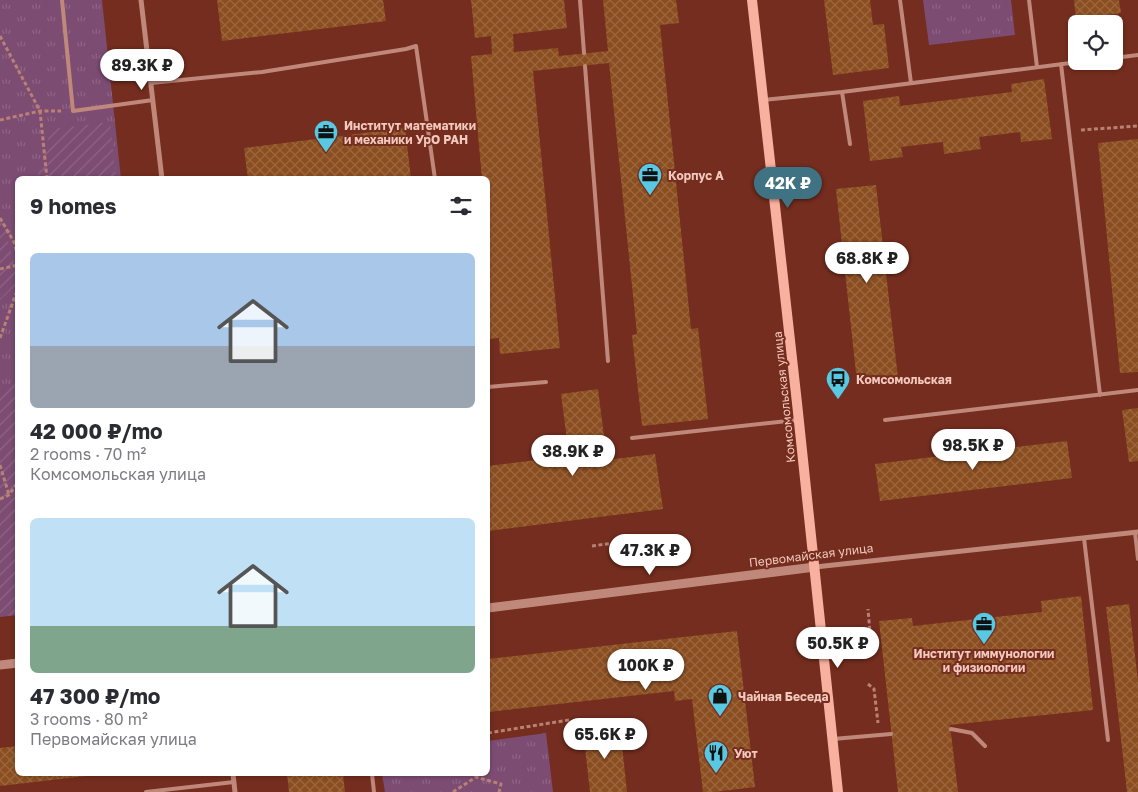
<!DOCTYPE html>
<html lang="en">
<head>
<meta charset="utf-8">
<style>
	body { margin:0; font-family:"Golos Text",sans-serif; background:#f2f2f3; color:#2b2b33; height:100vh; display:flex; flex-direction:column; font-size:19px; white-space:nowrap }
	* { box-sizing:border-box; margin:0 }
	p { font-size:16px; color:#7c7c81 }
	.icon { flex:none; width:28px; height:28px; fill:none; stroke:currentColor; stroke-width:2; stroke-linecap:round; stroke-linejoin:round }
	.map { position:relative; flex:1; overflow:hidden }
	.panel { position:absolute; left:15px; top:176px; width:475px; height:600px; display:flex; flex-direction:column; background:#fff; border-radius:8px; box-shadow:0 1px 4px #0004 }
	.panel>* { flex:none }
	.buttons { position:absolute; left:1068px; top:15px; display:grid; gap:10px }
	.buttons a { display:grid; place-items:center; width:55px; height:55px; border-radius:8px; background:#fff; box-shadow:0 1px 4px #0004; font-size:25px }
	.price { position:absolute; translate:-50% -42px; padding:0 11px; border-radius:18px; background:#fff; color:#222; font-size:16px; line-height:32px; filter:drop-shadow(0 1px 2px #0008) }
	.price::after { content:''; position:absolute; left:50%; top:30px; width:15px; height:11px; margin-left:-8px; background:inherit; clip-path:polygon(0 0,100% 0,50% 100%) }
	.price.selected { background:#3f7282; color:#fff }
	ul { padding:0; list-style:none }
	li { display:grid; align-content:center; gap:10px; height:265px; padding:0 15px }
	li span { display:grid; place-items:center; height:155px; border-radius:8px; color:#555 }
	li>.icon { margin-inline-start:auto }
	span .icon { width:90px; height:90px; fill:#fffc; stroke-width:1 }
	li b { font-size:21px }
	h2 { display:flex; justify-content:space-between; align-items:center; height:60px; padding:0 15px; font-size:21px }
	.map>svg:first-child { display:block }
	.park { fill:url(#park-tufts) }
	.garden { fill:url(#garden-furrows) }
	.building { fill:url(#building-cross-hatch) }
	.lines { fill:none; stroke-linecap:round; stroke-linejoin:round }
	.path { stroke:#b98174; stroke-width:3; stroke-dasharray:4 2.5; stroke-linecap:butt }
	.service { stroke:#c0887a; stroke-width:4 }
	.minor { stroke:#c0887a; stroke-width:5 }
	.tertiary { stroke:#c0887a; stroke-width:9 }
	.secondary { stroke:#f8b09f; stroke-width:10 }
	.labels { text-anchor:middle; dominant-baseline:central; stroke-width:4; stroke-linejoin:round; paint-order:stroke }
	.poi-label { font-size:12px; font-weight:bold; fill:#f3c8bd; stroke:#742d1e; text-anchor:start }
	.street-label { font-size:12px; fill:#f3c8bd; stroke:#742d1e }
</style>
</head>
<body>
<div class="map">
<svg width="1138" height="792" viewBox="0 0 1138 792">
	<defs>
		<pattern id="park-tufts" width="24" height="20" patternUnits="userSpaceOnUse" patternTransform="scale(1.25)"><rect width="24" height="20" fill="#7c4c73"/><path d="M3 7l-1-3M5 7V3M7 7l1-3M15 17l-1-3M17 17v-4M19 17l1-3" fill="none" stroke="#8f6485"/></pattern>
		<pattern id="garden-furrows" width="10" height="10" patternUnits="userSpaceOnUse" patternTransform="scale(1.25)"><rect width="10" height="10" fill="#7c4c73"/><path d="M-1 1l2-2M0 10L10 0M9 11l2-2" fill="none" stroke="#8f6485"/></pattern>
		<pattern id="building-cross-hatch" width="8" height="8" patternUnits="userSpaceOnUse" patternTransform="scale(1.25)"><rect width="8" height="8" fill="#8b4e20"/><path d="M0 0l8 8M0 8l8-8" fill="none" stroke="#9c663e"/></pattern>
	</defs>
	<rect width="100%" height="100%" fill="#742d1e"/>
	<path class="park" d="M0 0H102L121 179H18V613L0 615Z
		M923 0H1011L1015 35 929 45Z
		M546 733 553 792H385L382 774H488V741Z"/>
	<path class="garden" d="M110 122 116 179H37L51 129Z
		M0 220 3 223 17 273V284L0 300Z
		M17 380V615L0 617V393Z"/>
	<path class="building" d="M217 0H383L386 21 222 41Z
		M471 0H564L567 28 513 34 514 52 558 48 559 56 608 51 603 0H676L679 23 660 25 691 329 698 328 708 419 642 426 632 335 637 334 609 63 533 71 560 348 500 354 499 338 488 339V179H482L471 56 492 54 491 36 475 38Z
		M824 0H870L873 25 884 24 889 68 833 75Z
		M1074 0H1119L1121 13 1076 20Z
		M1044 79 1052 139 1021 142 1020 132 979 137 981 149 944 154 943 142 901 147 903 157 870 161 863 101 899 96 900 106 1012 92 1011 84Z
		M405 128 411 179H248L244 148Z
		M1138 139V372L1120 373 1098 143Z
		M876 185 898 378 857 382 836 189Z
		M598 389 607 460 655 454 663 509 488 531V466L569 456 561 394Z
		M1138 408V461L1129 462 1122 410Z
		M1067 441 1072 478 880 501 875 464Z
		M1081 596 1093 710 950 725 958 792H898L879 621 912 618 913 626 1042 612 1041 601Z
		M1129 604 1138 681V792H1127L1106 607Z
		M737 631 755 787 714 792H703L692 699 675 701 674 691 488 712V659Z
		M620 726 627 792H590L583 730Z
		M18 746V774H95V775L0 786V748Z
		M287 774H343L345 792H289Z"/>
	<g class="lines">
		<path class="path" d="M0 36 40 111 47 179
			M0 120 40 111H61
			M1081 130 1138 126
			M0 218 14 242 18 258
			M0 269 18 265
			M0 338 18 288
			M0 465 9 495
			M0 499 9 495 18 482
			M592 546 644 539
			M865 654 871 645 868 609
			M868 684 874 689 878 723
			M488 733 569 720
			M453 792 476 777 501 784 499 792"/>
		<path class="service" d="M62 0 73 111 153 100
			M580 0 584 53
			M900 0 911 83
			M1029 0 1037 67
			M1114 58 1138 55
			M1061 64 1100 395
			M585 66 608 361
			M151 83 262 72 406 49 416 46 435 179
			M842 92 850 144
			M763 100 842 92 1086 61
			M488 387 546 382
			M885 420 1138 390
			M632 438 797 420
			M1135 532 1138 559
			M1084 538 1108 740
			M951 729 972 733 985 746
			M833 739 891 734
			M372 774 374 792
			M146 792 234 782"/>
		<path class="minor" d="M141 0 162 179
			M815 567 1138 532
			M233 774 235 792"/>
		<path class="tertiary" d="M488 608 815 567
			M0 665 18 663"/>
		<path class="secondary" d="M752 0 797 403 838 792"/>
	</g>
	<defs>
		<symbol id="office-pin" viewBox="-11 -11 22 30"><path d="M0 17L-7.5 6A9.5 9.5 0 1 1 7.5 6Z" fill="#57c9e2" stroke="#742d1e"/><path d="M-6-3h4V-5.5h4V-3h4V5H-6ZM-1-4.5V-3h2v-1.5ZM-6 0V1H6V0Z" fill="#111"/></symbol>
		<symbol id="bus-pin" viewBox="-11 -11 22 30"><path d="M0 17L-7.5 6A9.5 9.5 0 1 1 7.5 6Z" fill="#57c9e2" stroke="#742d1e"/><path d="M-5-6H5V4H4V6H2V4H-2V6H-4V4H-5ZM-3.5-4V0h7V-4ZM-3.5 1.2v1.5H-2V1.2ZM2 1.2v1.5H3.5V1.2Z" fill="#111"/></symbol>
		<symbol id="shop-pin" viewBox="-11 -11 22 30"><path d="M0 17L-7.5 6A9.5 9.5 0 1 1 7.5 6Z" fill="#57c9e2" stroke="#742d1e"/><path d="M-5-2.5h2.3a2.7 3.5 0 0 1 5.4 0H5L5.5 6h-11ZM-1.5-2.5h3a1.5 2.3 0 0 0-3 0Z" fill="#111"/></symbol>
		<symbol id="restaurant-pin" viewBox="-11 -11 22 30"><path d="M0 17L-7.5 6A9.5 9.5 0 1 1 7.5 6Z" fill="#57c9e2" stroke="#742d1e"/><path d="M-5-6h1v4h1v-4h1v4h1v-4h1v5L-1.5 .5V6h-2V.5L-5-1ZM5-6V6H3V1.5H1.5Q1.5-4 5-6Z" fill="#111"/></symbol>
	</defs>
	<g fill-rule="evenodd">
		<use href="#office-pin" x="312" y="118" width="28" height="38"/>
		<use href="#office-pin" x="636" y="161" width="28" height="38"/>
		<use href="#bus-pin" x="824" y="365" width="28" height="38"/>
		<use href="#office-pin" x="970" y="610" width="28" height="38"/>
		<use href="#shop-pin" x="706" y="682" width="28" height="38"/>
		<use href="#restaurant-pin" x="702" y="739" width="28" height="38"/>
	</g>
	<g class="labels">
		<g class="poi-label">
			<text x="344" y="125">Институт математики<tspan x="344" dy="14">и механики УрО РАН</tspan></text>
			<text x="668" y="175">Корпус А</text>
			<text x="856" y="379">Комсомольская</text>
			<text x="984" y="653" text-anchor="middle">Институт иммунологии<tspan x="984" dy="14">и физиологии</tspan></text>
			<text x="738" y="696">Чайная Беседа</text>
			<text x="734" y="753">Уют</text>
		</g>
		<g class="street-label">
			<text transform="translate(784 397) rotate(-96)">Комсомольская улица</text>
			<text transform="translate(811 555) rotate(-7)">Первомайская улица</text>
		</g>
	</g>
</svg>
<div class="buttons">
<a><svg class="icon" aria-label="locate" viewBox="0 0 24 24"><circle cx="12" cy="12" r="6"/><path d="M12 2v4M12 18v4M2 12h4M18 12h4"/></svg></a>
</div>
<b class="price" style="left:142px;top:91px">89.3K ₽</b>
<b class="price selected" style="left:788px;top:209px">42K ₽</b>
<b class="price" style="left:867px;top:284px">68.8K ₽</b>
<b class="price" style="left:973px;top:471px">98.5K ₽</b>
<b class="price" style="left:573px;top:477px">38.9K ₽</b>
<b class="price" style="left:650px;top:576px">47.3K ₽</b>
<b class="price" style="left:838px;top:669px">50.5K ₽</b>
<b class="price" style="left:646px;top:691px">100K ₽</b>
<b class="price" style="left:605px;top:760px">65.6K ₽</b>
<section class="panel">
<h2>9 homes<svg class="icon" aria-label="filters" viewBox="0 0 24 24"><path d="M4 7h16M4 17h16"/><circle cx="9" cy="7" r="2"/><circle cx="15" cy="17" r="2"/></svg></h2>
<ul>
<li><span style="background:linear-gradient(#a9c7e8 60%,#9aa5b1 0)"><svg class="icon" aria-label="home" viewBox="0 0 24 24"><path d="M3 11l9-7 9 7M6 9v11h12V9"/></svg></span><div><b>42 000 ₽/mo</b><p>2 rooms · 70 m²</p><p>Комсомольская улица</p></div></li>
<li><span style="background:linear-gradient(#bfe0f5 70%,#7fa58c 0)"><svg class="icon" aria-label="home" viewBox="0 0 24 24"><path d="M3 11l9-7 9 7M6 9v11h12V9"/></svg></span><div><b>47 300 ₽/mo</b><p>3 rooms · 80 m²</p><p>Первомайская улица</p></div></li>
</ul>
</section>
</div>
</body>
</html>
